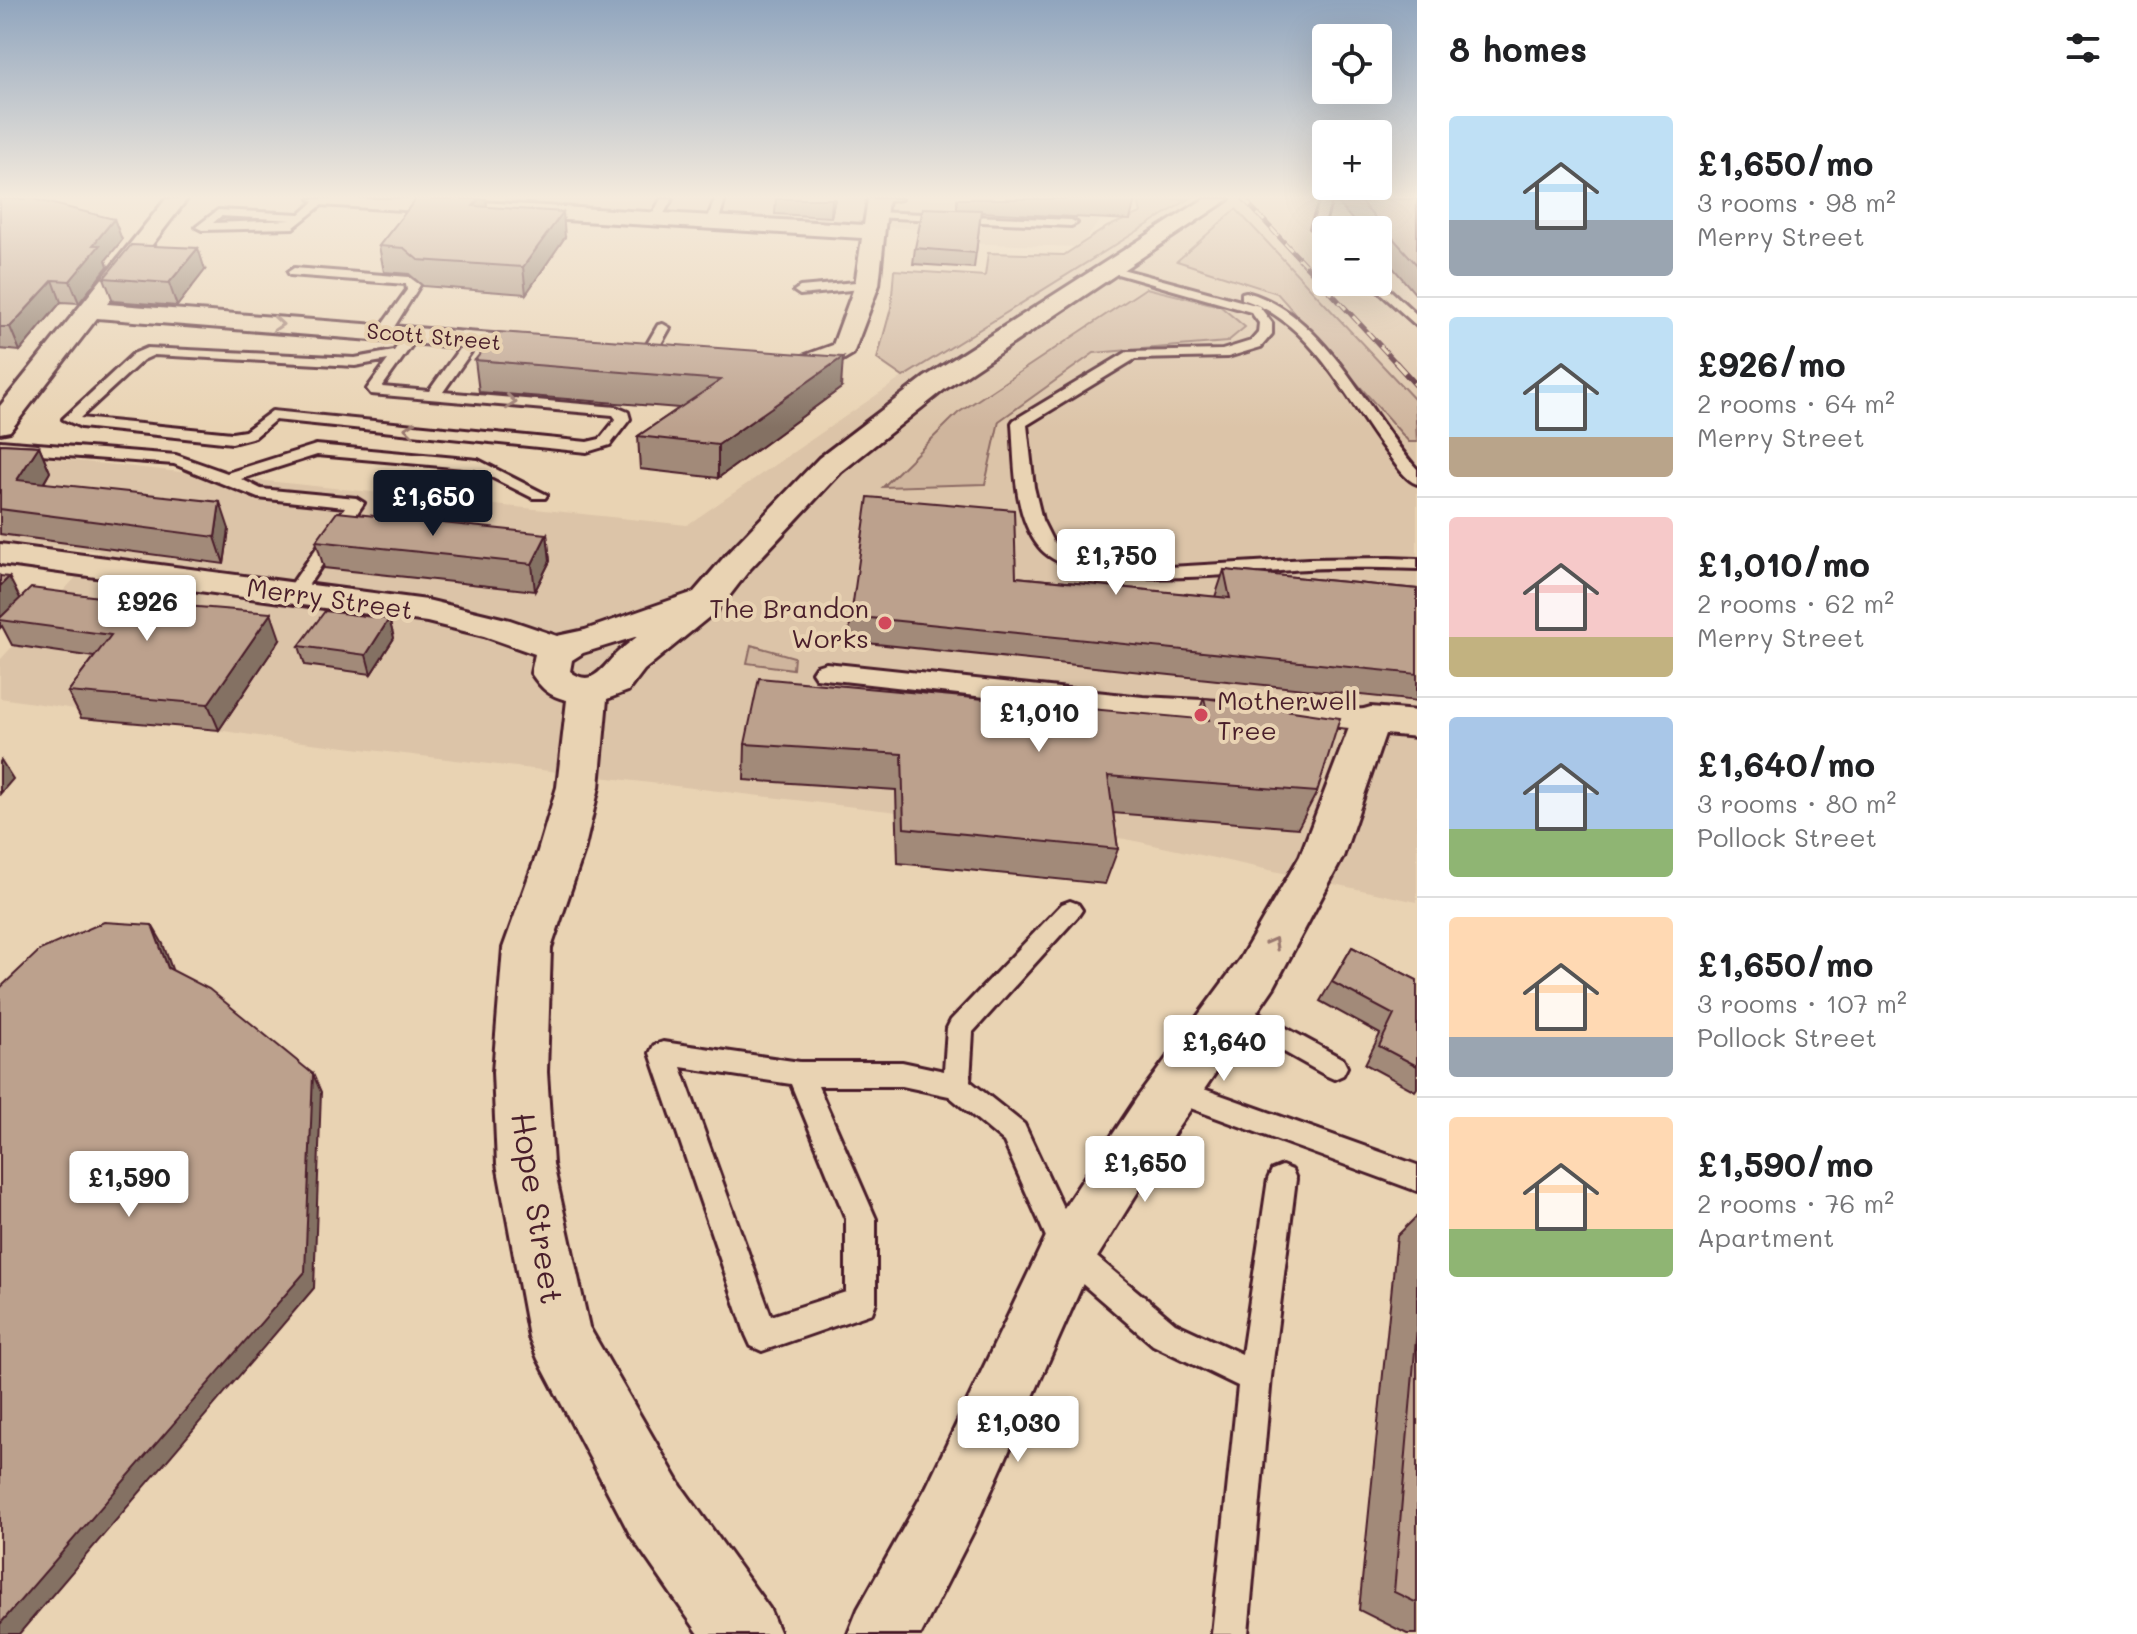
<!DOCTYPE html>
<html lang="en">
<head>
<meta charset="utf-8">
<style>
	body { margin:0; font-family:Mali,sans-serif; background:#f2f2f2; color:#202124; height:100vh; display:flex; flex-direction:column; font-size:30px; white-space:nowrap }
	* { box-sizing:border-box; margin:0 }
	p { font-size:26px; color:#757577 }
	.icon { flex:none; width:44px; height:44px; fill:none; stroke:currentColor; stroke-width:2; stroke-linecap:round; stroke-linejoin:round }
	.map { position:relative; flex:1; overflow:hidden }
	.drawer { display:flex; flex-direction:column; background:#fff; width:720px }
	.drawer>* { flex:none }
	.tools { position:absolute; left:1312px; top:24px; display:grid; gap:16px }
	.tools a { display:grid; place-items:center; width:80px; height:80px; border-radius:8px; background:#fff; box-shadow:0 8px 32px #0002; font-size:40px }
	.price { position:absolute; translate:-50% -68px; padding:0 18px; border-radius:8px; background:#fff; color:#222; font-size:26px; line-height:52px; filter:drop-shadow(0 2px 4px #0008) }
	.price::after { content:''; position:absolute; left:50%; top:48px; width:24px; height:18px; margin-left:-12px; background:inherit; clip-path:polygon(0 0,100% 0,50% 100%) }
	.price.active { background:#111827; color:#fff }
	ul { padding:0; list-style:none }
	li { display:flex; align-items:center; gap:24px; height:200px; padding:0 32px }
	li+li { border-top:2px solid #e0e0e0 }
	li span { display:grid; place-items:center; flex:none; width:224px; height:160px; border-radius:8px; color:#555 }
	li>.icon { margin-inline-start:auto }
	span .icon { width:96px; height:96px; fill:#fffc; stroke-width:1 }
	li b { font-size:34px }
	h2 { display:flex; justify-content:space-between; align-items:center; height:96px; padding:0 32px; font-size:34px }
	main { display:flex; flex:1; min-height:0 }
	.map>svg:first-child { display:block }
	.built { fill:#dcc4a8; fill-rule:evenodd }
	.green { fill:#cfb59d; stroke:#8c6a64; stroke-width:2 }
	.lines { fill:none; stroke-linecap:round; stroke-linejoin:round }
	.service-casing { stroke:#4a1f2b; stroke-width:6 }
	.pedestrian-casing { stroke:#4a1f2b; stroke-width:6 }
	.minor-casing { stroke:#4a1f2b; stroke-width:6 }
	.primary-casing { stroke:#4a1f2b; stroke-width:6 }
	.service { fill:#e9d3b3; fill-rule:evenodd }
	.pedestrian { fill:#e9d3b3; fill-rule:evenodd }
	.minor { fill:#e9d3b3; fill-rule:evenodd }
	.primary { fill:#e9d3b3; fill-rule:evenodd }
	.rail-far1-casing { stroke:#4a1f2b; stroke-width:5 }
	.rail-casing { stroke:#4a1f2b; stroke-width:6 }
	.rail-far1 { stroke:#e9d3b3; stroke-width:3; stroke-dasharray:10; stroke-linecap:butt }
	.rail { stroke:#e9d3b3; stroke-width:4; stroke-dasharray:13; stroke-linecap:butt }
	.wall { fill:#a28a79; stroke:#4a1f2b; stroke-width:2 }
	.shaded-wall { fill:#847163; stroke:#4a1f2b; stroke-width:2 }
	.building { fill:#bca18d; stroke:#4a1f2b; stroke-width:2 }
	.oneway { stroke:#9a796f }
	.poi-dot { fill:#d1495b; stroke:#e9d3b3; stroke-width:3 }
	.labels { text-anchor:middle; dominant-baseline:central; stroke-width:8; stroke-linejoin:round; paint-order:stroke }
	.far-street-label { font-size:22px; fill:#4a1f2b; stroke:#e9d3b3 }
	.street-label { font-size:26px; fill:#4a1f2b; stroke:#e9d3b3 }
	.poi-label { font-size:26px; fill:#4a1f2b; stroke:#e9d3b3; text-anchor:end }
	.near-street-label { font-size:32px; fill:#4a1f2b; stroke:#e9d3b3 }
</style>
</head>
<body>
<main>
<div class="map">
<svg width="1417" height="1634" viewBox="0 0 1417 1634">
	<rect width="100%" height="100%" fill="#e9d3b3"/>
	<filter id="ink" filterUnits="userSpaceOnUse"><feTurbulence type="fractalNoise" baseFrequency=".0125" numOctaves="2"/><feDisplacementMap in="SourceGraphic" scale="16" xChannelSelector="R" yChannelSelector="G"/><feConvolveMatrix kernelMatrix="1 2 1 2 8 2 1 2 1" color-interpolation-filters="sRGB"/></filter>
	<g filter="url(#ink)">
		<path class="built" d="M414 199H1116L1080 247 956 243 953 231Z
			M1162 199H1417V902L1126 839 286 740 0 698V660L100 551 0 541V453L687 525ZM1326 230H1378V282H1326Z"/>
		<path class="green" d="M1138 199H1189L903 377 877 359 891 308 894 270 985 276 988 253 1064 255 1107 227 1141 213Z
			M1236 209 1415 400 1417 442H1409L1277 293 1177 261Z
			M1146 288 1220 306 1245 327 1227 342 1094 353 999 421 985 484 883 487 958 413Z
			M751 645 794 657 793 669 747 663Z"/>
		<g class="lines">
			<defs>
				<path id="service" d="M317 199 328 200 293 228 202 230 196 227 218 210 300 214ZM221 216 292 220 213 223Z
					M661 199H672L660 221H652L650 219Z
					M715 199H725L718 223 712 226 706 223Z
					M901 199 878 203 873 200V199Z
					M1321 199H1331L1323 227 1326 240 1311 228Z
					M876 212 1071 220 1077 223 1071 226 872 217 870 215Z
					M1107 265 1259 306 1272 323V334L1261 347 1228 357 1135 359 1027 425 1034 487 1042 520 1053 542 1073 556 1097 562 1170 567 1308 559 1389 558 1417 559V569C1380 568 1343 567 1307 569 1248 572 1078 596 1039 547 1013 514 1015 463 1012 423L1014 420 1127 352 1222 350 1251 341 1258 333 1259 323 1251 312 1107 271Z
					M294 268 409 277 420 285 389 335 384 336 377 332 407 290 406 284 290 275 288 272Z
					M1378 279 1417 315V326L1368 282H1378Z
					M867 281 871 282V288L800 295 794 291 800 287Z
					M1246 292C1325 313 1366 411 1417 469V484C1405 480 1395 463 1387 453 1345 398 1312 321 1242 299V293Z
					M663 324 670 328 654 356 642 359 640 356 658 325Z
					M407 332 419 335 382 387 429 391 459 349 464 348 471 352 443 392 616 407 628 412 630 419 610 445 587 452 275 420 255 437 232 443 81 427 63 419 133 354 147 348 355 358 394 351ZM154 355 355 366 388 360 367 389 371 394 613 415 616 419 600 439 587 442 272 411 245 431 232 433 80 418 143 360Z
					M0 441 176 455 227 473 316 445 478 460 547 495 545 498H533L475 469 317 455 241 479 261 489 356 498 364 503 301 596 295 597 286 592 345 507 258 498 174 464 0 451Z
					M1070 901 1078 904 1082 910 1078 916 973 1032 970 1081 1024 1124 1079 1242 1175 1323 1242 1354 1268 1179 1272 1170 1282 1166 1292 1170 1296 1179 1271 1377 1248 1634H1212L1238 1386 1153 1345 1057 1262 1004 1142 949 1096 902 1086H818L876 1219V1302L872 1313 762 1351 751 1346 746 1335 650 1053 654 1045 663 1042 800 1062H902L944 1071 947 1028 951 1020 1062 904ZM681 1067 791 1084 846 1219V1292L771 1316Z
					M1231 998 1343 1059 1347 1067 1343 1075 1334 1079 1325 1075 1222 1017 1218 1009 1222 1001Z
					M1173 1078 1417 1165V1191L1163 1098 1160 1090 1163 1082Z"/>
				<path id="pedestrian" d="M826 663 1143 697 1241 702 1251 705 1256 712 1251 719 1241 722 1143 715 816 678 812 672 816 666Z
					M1295 705 1371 710 1381 713 1386 720 1381 727 1371 730 1285 722 1280 715 1285 708Z"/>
				<path id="minor" d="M166 199H187L107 304 546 338 555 341 559 346 555 351 546 354 97 318 10 431 0 433V406Z
					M310 199H430L864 225 868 199H888L879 285 853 354 836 364 798 374 767 372 763 366 767 360 797 358 833 345 855 285 862 238 320 205Z
					M1371 707 1417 711V737L1385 734 1343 857 1274 987 1175 1132 1088 1272 973 1532 921 1634H848L858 1609 927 1486 1048 1232 1137 1098 1240 959 1300 856 1352 720 1357 711Z"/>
				<path id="primary" d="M1204 199H1229L945 389 841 472 750 569 720 608 644 670 628 691 607 699 599 787 584 851 551 948 547 1072 553 1164 589 1327 681 1486 769 1608 780 1634H699L631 1536 538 1359 529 1337 497 1164 493 1072 503 948 538 851 557 787 567 700C549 696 541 688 531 673L535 654 484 636 427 622 0 564V544L427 600 510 620 557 636 585 630 694 592 726 555 819 458 925 377ZM638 636C631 642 623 647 617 653 602 668 592 689 570 671L572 660 583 653Z"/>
			</defs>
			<use href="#service" class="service-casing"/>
			<use href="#pedestrian" class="pedestrian-casing"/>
			<use href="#minor" class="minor-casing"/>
			<use href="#primary" class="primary-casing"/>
			<use href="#service" class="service"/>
			<use href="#pedestrian" class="pedestrian"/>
			<use href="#minor" class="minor"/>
			<use href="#primary" class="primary"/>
			<defs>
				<path id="rail-far1" d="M1244 199 1398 365"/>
				<path id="rail" d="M1396 363 1417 386"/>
			</defs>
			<use href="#rail-far1" class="rail-far1-casing"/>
			<use href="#rail" class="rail-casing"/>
			<use href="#rail-far1" class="rail-far1"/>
			<use href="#rail" class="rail"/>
		</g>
		<path class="wall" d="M0 199 114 219 122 240 106 260 108 266 79 303 61 302 20 351 0 349Z
			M416 199H486L487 207 565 237 526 294 423 286 409 274 384 272 379 246Z
			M776 199H835L831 217 775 214Z
			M957 199H1135L1130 220 981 212 974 268 913 264 915 248 957 209Z
			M1338 199H1417V296L1378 250V230H1361L1337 202Z
			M205 270 177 306 113 301 104 278Z
			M475 360 841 388 718 478 640 469 638 436 679 408 479 392Z
			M0 444 39 446 50 472 44 483 229 529 224 564 0 534Z
			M547 534 550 561 535 591 324 568 316 541Z
			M1224 570 1417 589V701L848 641 851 616 1016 577 1215 597Z
			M0 576 20 598 280 639 219 730 81 718 68 692 94 657 12 645 2 626 0 628Z
			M389 619 394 638 371 674 305 665 299 646Z
			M1204 698 1317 792 1298 828 1113 813 1118 849 1105 884 898 863 896 790 744 780 745 744 1196 719Z
			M1352 947 1417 980V1088L1415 1091 1365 1064 1380 1034 1320 1001Z
			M1417 1216V1634H1407L1359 1610 1397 1236Z"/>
		<path class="shaded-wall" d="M479 199H486L488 218 473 206Z
			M832 199H835L831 217Z
			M563 212 565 237 526 294 523 267Z
			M114 219 122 240 106 260 108 266 79 303 70 281 93 245Z
			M198 248 205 270 177 306 169 283Z
			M53 280 61 302 20 351 10 327Z
			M843 357 841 388 718 478V445Z
			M39 446 50 472 30 506 17 480Z
			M220 502 229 529 224 564 215 537Z
			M547 534 550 561 535 591 532 564Z
			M9 577 23 604 0 620V586Z
			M271 613 280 639 219 730 208 704Z
			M389 619 394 638 371 674 366 655Z
			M1 760 13 779 0 794V762Z
			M152 925 163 944 178 986 168 968Z
			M313 1074 321 1092 314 1288 19 1634H0V1624Z"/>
		<path class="building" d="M0 199H33L114 219 93 245H100L70 281 53 280 10 327H0Z
			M416 199H479L473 206 563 212 523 267 418 260 404 248 379 246Z
			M1358 199H1417V265Z
			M923 208 981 210 976 253 915 248Z
			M131 245 198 248 169 283 104 278Z
			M498 332 843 357 718 445 638 436 721 380 475 360Z
			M0 444 39 446 17 480 220 502 215 537 0 509Z
			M868 497 1014 510 1016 577 1230 598 1224 570 1417 589V674L851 616Z
			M337 512 547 534 532 564 316 541Z
			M0 576 9 577 0 586Z
			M31 588 137 602 271 613 208 704 68 692 111 635 0 620V618Z
			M325 611 389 619 366 655 299 646Z
			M759 678 1209 720 1204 698 1340 718 1317 792 1108 776 1118 849 904 828 902 754 745 744Z
			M104 922 152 925 168 968 209 989 313 1074 305 1272 0 1624V988L40 950Z
			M1352 947 1417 980V1066L1379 1046 1394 1015 1332 982Z
			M1417 1327V1603L1394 1592Z"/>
		<defs><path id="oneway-chevron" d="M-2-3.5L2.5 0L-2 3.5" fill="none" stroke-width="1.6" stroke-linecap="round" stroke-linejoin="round" transform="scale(2)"/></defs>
		<g class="oneway">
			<use href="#oneway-chevron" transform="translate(278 324) rotate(4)"/>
			<use href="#oneway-chevron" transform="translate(511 402) rotate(5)"/>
			<use href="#oneway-chevron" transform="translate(410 429) rotate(-174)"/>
			<use href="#oneway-chevron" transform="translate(1273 943) rotate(-61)"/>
		</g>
	</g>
	<linearGradient id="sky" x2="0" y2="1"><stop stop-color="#90a5be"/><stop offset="0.46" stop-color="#f5ebdd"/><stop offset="1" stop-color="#f5ebdd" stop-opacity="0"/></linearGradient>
	<rect width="1417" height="428" fill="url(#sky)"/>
	<g class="poi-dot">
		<circle cx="885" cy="623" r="8"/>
		<circle cx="1201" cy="715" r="8"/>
	</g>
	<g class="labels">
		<g class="far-street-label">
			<text transform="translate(434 336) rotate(5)">Scott Street</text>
		</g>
		<g class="street-label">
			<text transform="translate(330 598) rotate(8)">Merry Street</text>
		</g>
		<g class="poi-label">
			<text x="869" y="608">The Brandon<tspan x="869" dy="30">Works</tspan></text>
			<text x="1217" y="700" text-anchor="start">Motherwell<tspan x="1217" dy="30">Tree</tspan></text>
		</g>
		<g class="near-street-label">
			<text transform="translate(539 1208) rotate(81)">Hope Street</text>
		</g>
	</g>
</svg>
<div class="tools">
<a><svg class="icon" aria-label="locate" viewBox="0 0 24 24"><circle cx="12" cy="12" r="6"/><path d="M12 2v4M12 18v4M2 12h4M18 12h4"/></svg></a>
<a>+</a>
<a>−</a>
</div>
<b class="price active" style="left:433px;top:538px">£1,650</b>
<b class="price" style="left:1116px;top:597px">£1,750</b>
<b class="price" style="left:147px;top:643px">£926</b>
<b class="price" style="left:1039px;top:754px">£1,010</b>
<b class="price" style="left:1224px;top:1083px">£1,640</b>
<b class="price" style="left:1145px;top:1204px">£1,650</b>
<b class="price" style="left:129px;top:1219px">£1,590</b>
<b class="price" style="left:1018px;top:1464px">£1,030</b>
</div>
<section class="drawer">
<h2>8 homes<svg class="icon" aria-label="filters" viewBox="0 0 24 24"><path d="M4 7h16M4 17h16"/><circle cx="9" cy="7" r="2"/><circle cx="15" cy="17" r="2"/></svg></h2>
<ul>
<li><span style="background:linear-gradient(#bfe0f5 65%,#9aa5b1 0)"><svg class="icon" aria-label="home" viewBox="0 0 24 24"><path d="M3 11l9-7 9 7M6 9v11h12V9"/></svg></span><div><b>£1,650/mo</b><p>3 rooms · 98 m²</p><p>Merry Street</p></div></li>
<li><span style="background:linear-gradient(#bfe0f5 75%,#b9a48a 0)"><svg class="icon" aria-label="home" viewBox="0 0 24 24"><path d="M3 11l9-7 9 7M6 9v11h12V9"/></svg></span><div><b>£926/mo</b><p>2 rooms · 64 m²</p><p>Merry Street</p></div></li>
<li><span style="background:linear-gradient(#f6c9c9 75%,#c2b280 0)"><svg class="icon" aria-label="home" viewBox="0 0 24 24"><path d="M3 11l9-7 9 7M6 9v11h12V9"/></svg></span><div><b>£1,010/mo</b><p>2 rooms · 62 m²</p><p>Merry Street</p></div></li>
<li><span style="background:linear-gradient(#a9c7e8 70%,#8fb573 0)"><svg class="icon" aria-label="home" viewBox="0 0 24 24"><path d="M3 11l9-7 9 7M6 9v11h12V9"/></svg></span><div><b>£1,640/mo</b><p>3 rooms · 80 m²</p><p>Pollock Street</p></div></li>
<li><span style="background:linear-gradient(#ffd9b3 75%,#9aa5b1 0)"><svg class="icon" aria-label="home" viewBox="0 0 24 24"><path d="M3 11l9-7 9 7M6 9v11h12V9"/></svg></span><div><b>£1,650/mo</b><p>3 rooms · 107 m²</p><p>Pollock Street</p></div></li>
<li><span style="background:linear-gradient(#ffd9b3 70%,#8fb573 0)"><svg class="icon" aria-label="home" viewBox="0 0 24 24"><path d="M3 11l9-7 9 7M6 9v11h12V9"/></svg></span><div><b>£1,590/mo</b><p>2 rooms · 76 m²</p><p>Apartment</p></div></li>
</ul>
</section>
</main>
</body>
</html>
